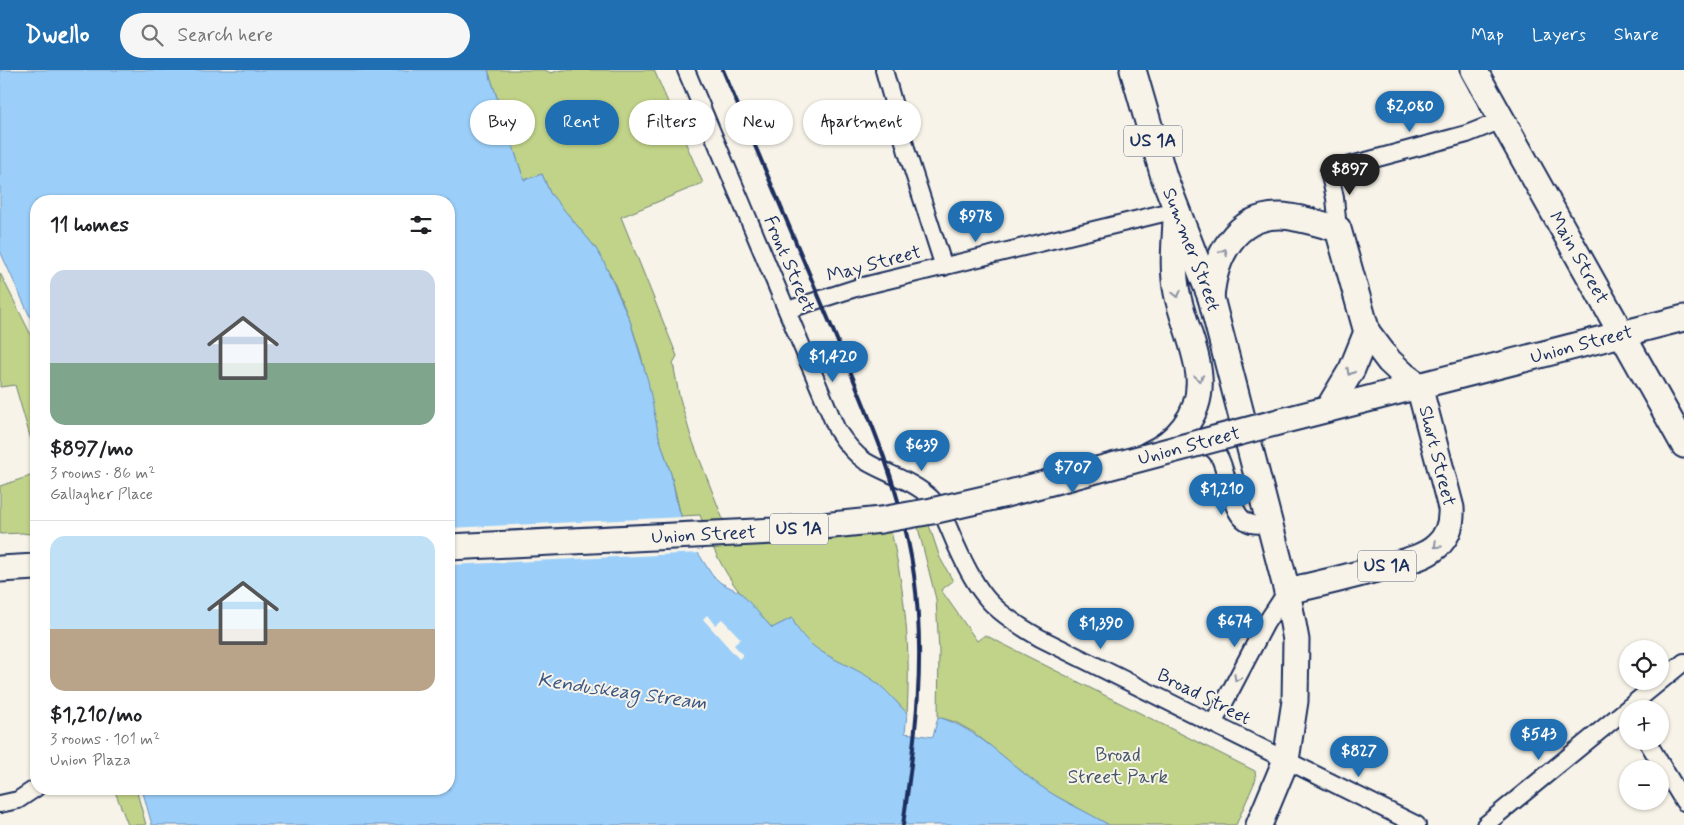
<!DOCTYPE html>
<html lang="en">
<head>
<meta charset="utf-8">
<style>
	body { margin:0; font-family:Mynerve,sans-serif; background:#f6f6f6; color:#202124; height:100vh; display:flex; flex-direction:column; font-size:19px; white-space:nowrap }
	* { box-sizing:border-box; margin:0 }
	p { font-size:16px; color:#757577 }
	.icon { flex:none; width:28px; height:28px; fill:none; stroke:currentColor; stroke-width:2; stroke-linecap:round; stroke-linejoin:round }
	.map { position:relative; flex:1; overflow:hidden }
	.panel { position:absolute; left:30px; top:125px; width:425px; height:600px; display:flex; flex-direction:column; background:#fff; border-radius:20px; box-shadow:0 1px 4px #0004 }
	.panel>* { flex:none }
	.guide { position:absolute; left:470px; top:30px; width:475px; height:45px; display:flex; gap:10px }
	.controls { position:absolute; left:1619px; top:570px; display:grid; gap:10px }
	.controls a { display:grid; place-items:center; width:50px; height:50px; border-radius:50%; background:#fff; box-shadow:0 1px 4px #0004; font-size:25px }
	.price { position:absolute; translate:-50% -42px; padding:0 11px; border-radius:18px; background:#1f6fb2; color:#fff; font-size:16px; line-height:32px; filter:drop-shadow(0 1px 2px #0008) }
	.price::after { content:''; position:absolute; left:50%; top:30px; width:15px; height:11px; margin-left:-8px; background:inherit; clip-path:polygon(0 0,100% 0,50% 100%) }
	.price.active { background:#222; color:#fff }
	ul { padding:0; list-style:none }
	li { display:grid; align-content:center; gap:10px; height:265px; padding:0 20px }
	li+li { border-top:1px solid #e0e0e0 }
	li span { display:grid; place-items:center; height:155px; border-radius:15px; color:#555 }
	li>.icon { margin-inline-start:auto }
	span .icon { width:90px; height:90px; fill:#fffc; stroke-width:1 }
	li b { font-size:21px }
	h2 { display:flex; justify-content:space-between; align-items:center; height:60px; padding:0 20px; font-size:21px }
	.pill { padding:0 18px; border-radius:22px; background:#fff; box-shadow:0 1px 4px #0004; font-size:18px; line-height:45px }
	.pill.active { background:#1f6fb2; color:#fff }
	header { display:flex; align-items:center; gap:30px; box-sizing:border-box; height:70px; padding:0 25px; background:#1f6fb2; color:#fff }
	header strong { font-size:24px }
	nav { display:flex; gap:28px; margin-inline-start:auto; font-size:18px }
	.search { width:350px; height:45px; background:#f6f6f6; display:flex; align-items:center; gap:12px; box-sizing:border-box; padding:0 18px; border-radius:28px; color:#757577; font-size:19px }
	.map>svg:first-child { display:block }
	.green { fill:#c1d388; stroke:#6e8173 }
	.water { fill:#9bcff9; stroke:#688fbb }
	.pier { fill:#f7f3e8 }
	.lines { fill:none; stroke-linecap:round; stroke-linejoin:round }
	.street-casing { stroke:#1b2f5e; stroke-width:20 }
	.primary-casing { stroke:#1b2f5e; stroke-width:29 }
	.street { stroke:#f7f3e8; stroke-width:16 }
	.primary { stroke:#f7f3e8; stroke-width:25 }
	.rail { stroke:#1b2f5e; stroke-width:4 }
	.primary-bridge-casing { stroke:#1b2f5e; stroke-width:29; stroke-linecap:butt }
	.primary-bridge { stroke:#f7f3e8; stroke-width:25 }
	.oneway { stroke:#8991a3 }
	.labels { text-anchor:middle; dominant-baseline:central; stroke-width:4; stroke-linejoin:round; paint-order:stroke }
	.shield { fill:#f7f3e8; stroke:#5d6a87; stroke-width:1 }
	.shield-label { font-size:18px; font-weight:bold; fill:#1b2f5e }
	.street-label { font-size:19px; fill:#1b2f5e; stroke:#f7f3e8 }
	.park-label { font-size:19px; fill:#445868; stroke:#f7f3e8 }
	.water-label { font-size:20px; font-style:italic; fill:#3b5785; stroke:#f7f3e8 }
</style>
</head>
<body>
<header>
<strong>Dwello</strong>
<div class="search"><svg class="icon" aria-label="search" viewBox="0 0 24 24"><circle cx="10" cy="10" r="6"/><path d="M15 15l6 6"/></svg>Search here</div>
<nav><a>Map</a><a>Layers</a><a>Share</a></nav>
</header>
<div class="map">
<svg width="1684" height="755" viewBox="0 0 1684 755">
	<rect width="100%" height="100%" fill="#f7f3e8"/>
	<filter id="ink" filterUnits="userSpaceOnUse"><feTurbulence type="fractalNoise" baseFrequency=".02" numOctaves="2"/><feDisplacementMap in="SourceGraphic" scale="10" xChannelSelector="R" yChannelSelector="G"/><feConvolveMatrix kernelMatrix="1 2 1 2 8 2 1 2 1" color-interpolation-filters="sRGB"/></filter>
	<g filter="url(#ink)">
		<path class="green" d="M488 0H545L551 3 561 0H654L703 113 621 147 677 286 673 293 679 325 691 367 733 475 826 470 891 461C905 522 911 581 907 643 896 632 886 619 873 611 853 596 815 584 801 565 797 560 794 554 792 548L772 558C762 547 751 536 741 524 722 500 710 473 700 445L681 446 671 404 659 367 641 285 630 251 613 210 595 177 550 123 542 104 524 110Z
			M0 203 36 275V387L15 315 0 317Z
			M36 404V465L22 463 0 464V416Z
			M912 434 925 455H929L940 488 953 511 941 520 977 571 985 565 1255 701 1256 709 1236 755H1109L1054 725 1040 716 973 662 955 652 938 647 939 581 936 529Z
			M114 719H136L146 755H128Z"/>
		<path class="water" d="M0 0H488L524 110 542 104 550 123 595 177 604 192 630 251 648 311 659 367 671 404 676 429 681 446 695 478 712 505 721 513 741 523 772 558 792 548C808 585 842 589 873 610 886 619 896 632 907 643L905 663 933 667 938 647C978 659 1006 691 1039 715 1061 731 1086 741 1109 755H152L142 719H449V131H36V260L0 181Z"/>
		<path class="pier" d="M684 447 700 483 449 495V458Z
			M707 545 715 555 722 549 741 569 734 575 743 585 739 589 703 549Z"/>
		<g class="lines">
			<defs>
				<path id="street" d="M686 0 837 360C845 372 853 383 865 391 886 404 912 410 931 428 943 441 949 459 956 475 979 526 991 540 1040 568L1417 755
					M884 0 907 82 944 197
					M1338 159 1335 128 1329 101 1467 64 1502 50
					M787 240 859 217 1176 140
					M1195 376C1243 366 1212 469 1269 453
					M1213 654 1266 553 1287 521
					M1647 671 1684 732
					M0 734 18 730 36 718
					M1485 755 1684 592"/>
				<g id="primary">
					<path id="s1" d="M1133 0 1164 107 1211 228 1287 521 1296 570 1295 631 1286 690 1259 755"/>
					<path id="s2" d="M1474 0 1684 375"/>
					<path d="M1211 228C1214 188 1235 145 1281 146 1300 147 1320 154 1338 159L1367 262 1389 291 1404 305 1419 316"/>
					<path d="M1328 339 1352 299 1367 262"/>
					<path id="s3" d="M1282 351 1684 248"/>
					<path d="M1148 385C1162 379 1175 369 1184 357 1218 314 1186 268 1177 223 1172 199 1175 174 1176 150"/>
					<path d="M0 499 36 497"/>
					<path d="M1287 521C1320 514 1352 506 1384 497 1401 492 1423 489 1437 476 1448 466 1452 453 1451 438L1419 316"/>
				</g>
			</defs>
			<use href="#street" class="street-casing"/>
			<use href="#primary" class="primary-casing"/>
			<use href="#street" class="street"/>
			<use href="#primary" class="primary"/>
			<path class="rail" d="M723 0C759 84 794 169 830 253 864 335 902 417 914 505 926 593 915 669 903 755"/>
			<defs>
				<g id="primary-bridge">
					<path id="s4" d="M449 477 774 461 881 450 932 441 1006 424 1282 351"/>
				</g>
			</defs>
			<use href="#primary-bridge" class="primary-bridge-casing"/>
			<use href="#primary-bridge" class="primary-bridge"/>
		</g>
		<defs><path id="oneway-chevron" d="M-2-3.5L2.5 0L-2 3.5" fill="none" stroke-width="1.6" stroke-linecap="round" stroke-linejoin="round" transform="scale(1.25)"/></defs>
		<g class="oneway">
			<use href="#oneway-chevron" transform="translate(1224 182) rotate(-63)"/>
			<use href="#oneway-chevron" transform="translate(1177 224) rotate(77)"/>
			<use href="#oneway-chevron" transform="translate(1350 302) rotate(118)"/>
			<use href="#oneway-chevron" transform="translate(1199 308) rotate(86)"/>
			<use href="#oneway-chevron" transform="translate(1437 475) rotate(136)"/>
			<use href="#oneway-chevron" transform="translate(1237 608) rotate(118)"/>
		</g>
	</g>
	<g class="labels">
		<g class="shield">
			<rect x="1124" y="55.5" width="58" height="31" rx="4"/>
			<rect x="770" y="443.5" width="58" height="31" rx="4"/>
			<rect x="1358" y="480.5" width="58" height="31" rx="4"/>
		</g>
		<g class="shield-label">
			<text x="1153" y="71">US 1A</text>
			<text x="799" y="459">US 1A</text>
			<text x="1387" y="496">US 1A</text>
		</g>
		<g class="street-label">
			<text stroke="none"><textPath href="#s1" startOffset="189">Summer Street</textPath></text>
			<text stroke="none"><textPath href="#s2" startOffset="215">Main Street</textPath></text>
			<text transform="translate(789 194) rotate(67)">Front Street</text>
			<text transform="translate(874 194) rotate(-15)">May Street</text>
			<text stroke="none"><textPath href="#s3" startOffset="309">Union Street</textPath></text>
			<text stroke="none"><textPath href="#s4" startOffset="750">Union Street</textPath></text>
			<text transform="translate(1437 386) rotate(76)">Short Street</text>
			<text stroke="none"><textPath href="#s4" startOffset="255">Union Street</textPath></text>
			<text transform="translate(1204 627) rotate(27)">Broad Street</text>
		</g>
		<g class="park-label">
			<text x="1118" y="685">Broad<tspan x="1118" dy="22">Street Park</tspan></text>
		</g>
		<g class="water-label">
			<text transform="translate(622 622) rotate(8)">Kenduskeag Stream</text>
		</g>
	</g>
</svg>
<div class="controls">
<a><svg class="icon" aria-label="locate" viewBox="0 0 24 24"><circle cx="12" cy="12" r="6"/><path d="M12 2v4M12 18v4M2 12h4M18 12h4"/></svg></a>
<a>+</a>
<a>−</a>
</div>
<b class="price" style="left:1410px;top:63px">$2,080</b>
<b class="price active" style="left:1350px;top:126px">$897</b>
<b class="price" style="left:976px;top:173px">$978</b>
<b class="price" style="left:833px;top:313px">$1,420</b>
<b class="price" style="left:922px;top:402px">$639</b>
<b class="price" style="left:1073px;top:424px">$707</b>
<b class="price" style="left:1222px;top:446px">$1,210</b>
<b class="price" style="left:1235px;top:578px">$674</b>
<b class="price" style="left:1101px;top:580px">$1,390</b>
<b class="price" style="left:1539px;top:691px">$543</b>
<b class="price" style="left:1359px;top:708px">$827</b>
<div class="guide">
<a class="pill">Buy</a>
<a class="pill active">Rent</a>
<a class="pill">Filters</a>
<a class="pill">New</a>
<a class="pill">Apartment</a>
</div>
<section class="panel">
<h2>11 homes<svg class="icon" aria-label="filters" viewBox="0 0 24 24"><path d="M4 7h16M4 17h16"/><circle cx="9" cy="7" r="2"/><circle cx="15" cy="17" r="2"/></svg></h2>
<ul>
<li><span style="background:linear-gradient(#c9d6e8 60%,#7fa58c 0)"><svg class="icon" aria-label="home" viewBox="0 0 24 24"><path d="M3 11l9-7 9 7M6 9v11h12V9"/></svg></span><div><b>$897/mo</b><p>3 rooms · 86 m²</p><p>Gallagher Place</p></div></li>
<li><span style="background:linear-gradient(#bfe0f5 60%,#b9a48a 0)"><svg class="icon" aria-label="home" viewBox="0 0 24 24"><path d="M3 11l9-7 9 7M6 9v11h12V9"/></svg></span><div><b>$1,210/mo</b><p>3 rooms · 101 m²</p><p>Union Plaza</p></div></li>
</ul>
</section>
</div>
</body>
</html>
